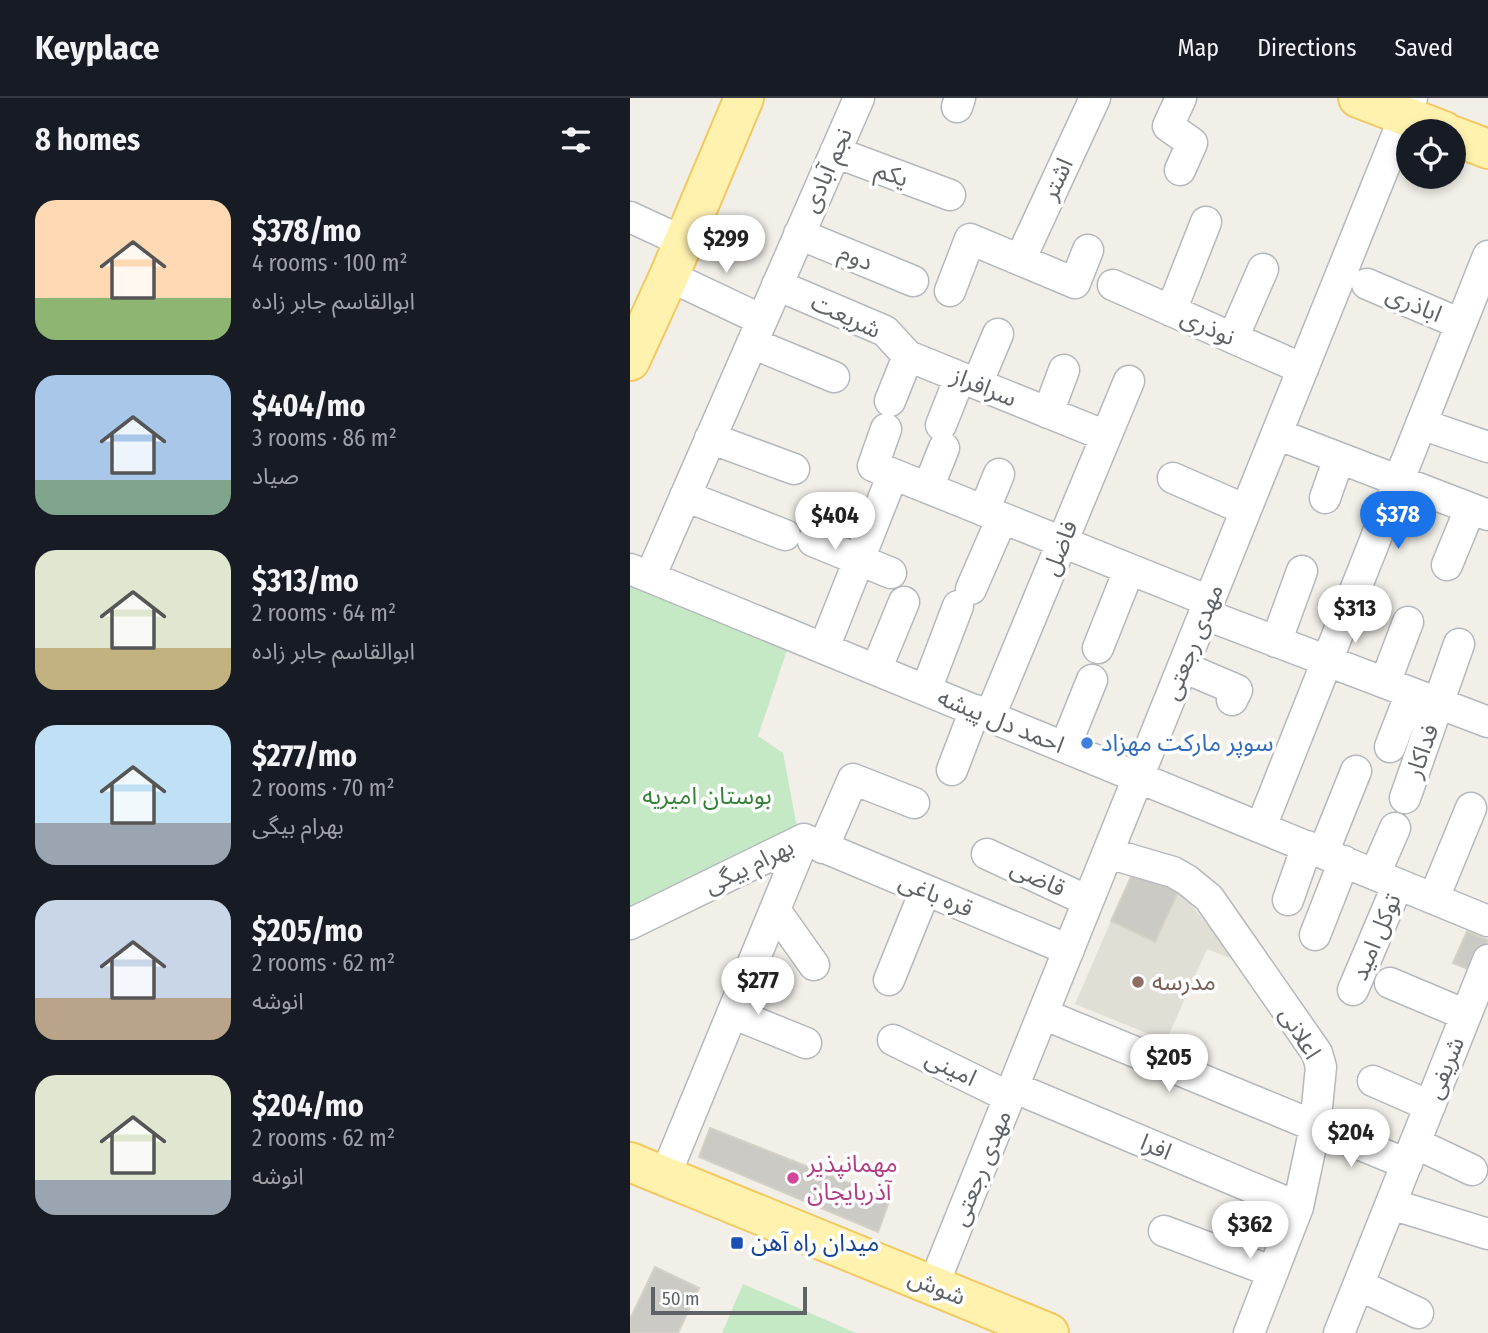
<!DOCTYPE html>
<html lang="en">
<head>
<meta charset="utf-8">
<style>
	body { margin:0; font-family:"Fira Sans Condensed","Noto Sans Arabic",sans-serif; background:#20242c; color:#f1f3f6; height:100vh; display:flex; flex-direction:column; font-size:26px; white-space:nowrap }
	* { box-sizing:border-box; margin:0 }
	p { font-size:23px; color:#9ea1a6 }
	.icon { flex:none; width:38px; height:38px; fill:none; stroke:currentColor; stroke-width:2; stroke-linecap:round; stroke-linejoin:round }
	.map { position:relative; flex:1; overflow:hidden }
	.side { display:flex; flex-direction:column; background:#171b24; width:630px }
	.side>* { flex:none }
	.controls { position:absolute; left:766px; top:21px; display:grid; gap:14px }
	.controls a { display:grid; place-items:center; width:70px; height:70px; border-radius:50%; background:#171b24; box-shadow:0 4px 10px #0003; font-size:35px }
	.scale { position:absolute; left:21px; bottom:18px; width:156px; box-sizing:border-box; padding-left:7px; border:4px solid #5f6368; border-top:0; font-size:19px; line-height:24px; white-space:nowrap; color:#5f6368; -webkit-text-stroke:5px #fff; paint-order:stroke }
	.price { position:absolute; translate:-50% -60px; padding:0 16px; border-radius:24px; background:#fff; color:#222; font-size:23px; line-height:46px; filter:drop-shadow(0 2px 4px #0008) }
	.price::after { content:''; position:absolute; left:50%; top:42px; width:21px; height:16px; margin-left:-10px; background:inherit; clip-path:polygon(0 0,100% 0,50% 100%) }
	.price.active { background:#1a73e8; color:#fff }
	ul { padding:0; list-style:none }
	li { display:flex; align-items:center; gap:21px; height:175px; padding:0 35px }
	li span { display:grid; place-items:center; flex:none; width:196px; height:140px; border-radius:21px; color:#555 }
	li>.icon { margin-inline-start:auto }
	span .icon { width:84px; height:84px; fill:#fffc; stroke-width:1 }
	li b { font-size:30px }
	h2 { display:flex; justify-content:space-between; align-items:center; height:84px; padding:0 35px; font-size:30px }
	header { display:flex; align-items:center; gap:42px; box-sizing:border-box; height:98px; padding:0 35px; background:#171b24; border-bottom:2px solid #363941 }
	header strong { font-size:33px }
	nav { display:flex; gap:38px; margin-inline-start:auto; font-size:24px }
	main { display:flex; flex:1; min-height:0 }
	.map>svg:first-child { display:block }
	.education { fill:#e1ded6 }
	.green { fill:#c5e8c5 }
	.building { fill:#cccac5; stroke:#d6d1c6; stroke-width:2 }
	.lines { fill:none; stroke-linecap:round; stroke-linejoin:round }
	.minor-casing { stroke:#b5b8bc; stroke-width:33 }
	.major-casing { stroke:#f2c960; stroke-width:42 }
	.minor { stroke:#fff; stroke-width:30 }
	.major { stroke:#fff2af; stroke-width:38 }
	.shop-dot { fill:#3f7fe0; stroke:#fff; stroke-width:2.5 }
	.education-dot { fill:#8d6e63; stroke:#fff; stroke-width:2.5 }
	.hotel-dot { fill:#d1479c; stroke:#fff; stroke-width:2.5 }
	.transit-dot { fill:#1a4fb4; stroke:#fff; stroke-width:2.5 }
	.labels { text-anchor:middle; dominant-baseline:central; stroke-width:7; stroke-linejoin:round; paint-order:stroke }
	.street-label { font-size:24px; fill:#5f6368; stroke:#fff }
	.shop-label { font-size:24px; fill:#366cbe; stroke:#fff; text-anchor:start }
	.park-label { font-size:24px; fill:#348238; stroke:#fff }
	.education-label { font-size:24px; fill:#785e54; stroke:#fff; text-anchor:start }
	.hotel-label { font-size:24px; fill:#b23c85; stroke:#fff; text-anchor:start }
	.transit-label { font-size:24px; fill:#164399; stroke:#fff; text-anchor:start }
</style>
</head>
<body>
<header>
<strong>Keyplace</strong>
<nav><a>Map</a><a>Directions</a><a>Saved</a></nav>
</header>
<main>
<section class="side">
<h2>8 homes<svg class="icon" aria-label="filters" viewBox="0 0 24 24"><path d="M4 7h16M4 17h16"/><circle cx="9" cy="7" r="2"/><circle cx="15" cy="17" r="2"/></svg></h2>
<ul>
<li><span style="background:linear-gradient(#ffd9b3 70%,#8fb573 0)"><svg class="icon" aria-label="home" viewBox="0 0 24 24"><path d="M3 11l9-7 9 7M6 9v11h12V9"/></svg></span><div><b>$378/mo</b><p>4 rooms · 100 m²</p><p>ابوالقاسم جابر زاده</p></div></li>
<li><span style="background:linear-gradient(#a9c7e8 75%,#7fa58c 0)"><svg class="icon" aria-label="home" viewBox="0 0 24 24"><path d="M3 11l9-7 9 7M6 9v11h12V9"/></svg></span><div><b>$404/mo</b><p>3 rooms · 86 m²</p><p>صیاد</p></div></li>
<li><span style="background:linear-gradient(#dfe7d0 70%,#c2b280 0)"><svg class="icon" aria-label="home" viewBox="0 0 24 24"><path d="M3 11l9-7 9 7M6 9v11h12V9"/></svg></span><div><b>$313/mo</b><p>2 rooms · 64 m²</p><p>ابوالقاسم جابر زاده</p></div></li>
<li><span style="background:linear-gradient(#bfe0f5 70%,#9aa5b1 0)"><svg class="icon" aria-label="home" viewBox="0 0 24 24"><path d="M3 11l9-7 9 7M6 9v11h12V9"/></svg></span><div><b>$277/mo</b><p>2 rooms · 70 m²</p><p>بهرام بیگی</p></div></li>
<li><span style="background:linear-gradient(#c9d6e8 70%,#b9a48a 0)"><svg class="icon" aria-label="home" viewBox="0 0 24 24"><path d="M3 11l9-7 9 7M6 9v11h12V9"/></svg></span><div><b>$205/mo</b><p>2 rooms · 62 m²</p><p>انوشه</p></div></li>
<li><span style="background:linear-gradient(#dfe7d0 75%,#9aa5b1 0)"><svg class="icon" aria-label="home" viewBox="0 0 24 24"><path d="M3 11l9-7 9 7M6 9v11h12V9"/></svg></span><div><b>$204/mo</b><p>2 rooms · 62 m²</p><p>انوشه</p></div></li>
</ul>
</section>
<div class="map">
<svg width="858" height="1235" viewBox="0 0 858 1235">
	<rect width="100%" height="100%" fill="#f1efe8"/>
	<path class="education" d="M549 792 607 863 577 851 536 943 445 906 481 823 525 843Z"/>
	<path class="green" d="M0 486 158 549 128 638 153 655 169 740 0 820Z
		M113 1186 226 1235H92Z"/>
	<path class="building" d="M504 772 549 792 525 844 481 823Z
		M837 833 858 842 845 874 823 865Z
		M80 1030 260 1101 248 1134 69 1059Z
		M25 1169 69 1190 48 1235H0V1221Z"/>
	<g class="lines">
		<defs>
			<path id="minor" d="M327 9 330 0
				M205 54 320 97
				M550 72 562 45 538 28 551 0
				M0 119 54 144
				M169 136 283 183
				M390 162 465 0
				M39 178 132 222
				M737 186 831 226
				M147 187 255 233 278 258 476 338
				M483 187 673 271
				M320 193 340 141 445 185 458 152
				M541 213 576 124
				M603 240 633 171
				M122 245 204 279
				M347 286 368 236
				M260 303 278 258
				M418 315 434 272
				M791 326 858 349
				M311 327 330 279
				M256 331 243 368 579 503
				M647 336 858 417
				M80 340 164 371
				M543 380 616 412
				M298 390 314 350
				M55 398 155 437
				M695 400 709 360
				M354 413 369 376
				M183 443 261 475
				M817 467 840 411
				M0 471 858 823
				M20 479 229 0
				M341 491 372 420
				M574 516 858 624
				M646 544 672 473
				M194 550 263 376
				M468 550 499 472
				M553 569 607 592 602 602
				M246 572 274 504
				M755 585 778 524
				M296 592 328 508
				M360 618 499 283
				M435 649 462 582
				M760 649 781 595
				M322 672 345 612
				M775 700 829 546
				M631 729 858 158
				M174 741 439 852
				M193 750 223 681 284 705
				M478 755 543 774 557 782 579 800 687 955 691 969 685 1029 668 1109 619 1235
				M693 755 726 673
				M357 756 458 803
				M745 776 765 730
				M804 800 841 710
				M658 802 677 748
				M145 812 184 867
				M0 826 174 741
				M685 837 714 763
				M259 882 295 793
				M760 885 836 917
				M723 892 768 786
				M102 915 176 945
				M413 916 777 1066
				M263 942 379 999
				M743 983 800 1008
				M383 989 668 1109
				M785 1045 842 1072
				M35 1078 174 741
				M761 1106 858 1136
				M534 1133 643 1174
				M729 1187 788 1215
				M303 1188 782 0
				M709 1235 858 862"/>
			<path id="major" d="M728 0 814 33
				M824 38 858 51
				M0 263 39 178 114 0
				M0 1064 419 1235"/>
		</defs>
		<use href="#minor" class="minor-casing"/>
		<use href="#major" class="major-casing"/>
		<use href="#minor" class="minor"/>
		<use href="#major" class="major"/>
	</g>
	<circle class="shop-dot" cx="457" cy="645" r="7"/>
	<circle class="education-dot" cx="508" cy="884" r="7"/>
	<circle class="hotel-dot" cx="163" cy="1080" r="7"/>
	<rect class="transit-dot" x="100" y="1138" width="14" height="14" rx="3.5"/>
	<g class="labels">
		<g class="street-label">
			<text transform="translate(197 72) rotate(-66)">نجم آبادی</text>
			<text transform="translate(262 76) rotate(20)">یکم</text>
			<text transform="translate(427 81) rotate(-65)">اشتر</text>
			<text transform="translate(226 159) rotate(22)">دوم</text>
			<text transform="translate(784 206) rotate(23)">اباذری</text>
			<text transform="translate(216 218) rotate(25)">شریعت</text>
			<text transform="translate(578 229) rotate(24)">نوذری</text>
			<text transform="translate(354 289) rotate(22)">سرافراز</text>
			<text transform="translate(430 450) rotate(-68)">فاضل</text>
			<text transform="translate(563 544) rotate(-68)">مهدی رجعتی</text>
			<text transform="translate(371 623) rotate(22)">احمد دل پیشه</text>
			<text transform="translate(792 653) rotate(-70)">فداکار</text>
			<text transform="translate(119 768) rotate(-26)">بهرام بیگی</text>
			<text transform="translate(408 780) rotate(25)">قاضی</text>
			<text transform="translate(306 797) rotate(23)">قره باغی</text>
			<text transform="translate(746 839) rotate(-67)">توکل امید</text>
			<text transform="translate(670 935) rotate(59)">اعلانی</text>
			<text transform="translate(321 970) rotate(26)">امینی</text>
			<text transform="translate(815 970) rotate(-68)">شریفی</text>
			<text transform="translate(526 1049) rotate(23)">افرا</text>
			<text transform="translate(351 1070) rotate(-68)">مهدی رجعتی</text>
			<text transform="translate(307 1189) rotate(22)">شوش</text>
		</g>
		<g class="shop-label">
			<text x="471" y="645">سوپر مارکت مهزاد</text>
		</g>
		<g class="park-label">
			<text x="77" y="698">بوستان امیریه</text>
		</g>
		<g class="education-label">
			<text x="522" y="884">مدرسه</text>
		</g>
		<g class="hotel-label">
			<text x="177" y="1066">مهمانپذیر<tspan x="177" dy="28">آذربایجان</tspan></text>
		</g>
		<g class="transit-label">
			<text x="121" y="1145">میدان راه آهن</text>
		</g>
	</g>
</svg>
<div class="controls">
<a><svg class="icon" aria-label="locate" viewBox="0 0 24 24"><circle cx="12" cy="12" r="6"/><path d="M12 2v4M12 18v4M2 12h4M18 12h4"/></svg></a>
</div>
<div class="scale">50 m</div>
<b class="price" style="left:96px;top:177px">$299</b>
<b class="price active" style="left:768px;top:453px">$378</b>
<b class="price" style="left:205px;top:454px">$404</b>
<b class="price" style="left:725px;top:547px">$313</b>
<b class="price" style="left:128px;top:919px">$277</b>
<b class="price" style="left:539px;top:996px">$205</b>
<b class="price" style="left:721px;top:1071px">$204</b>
<b class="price" style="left:620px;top:1163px">$362</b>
</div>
</main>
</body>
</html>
